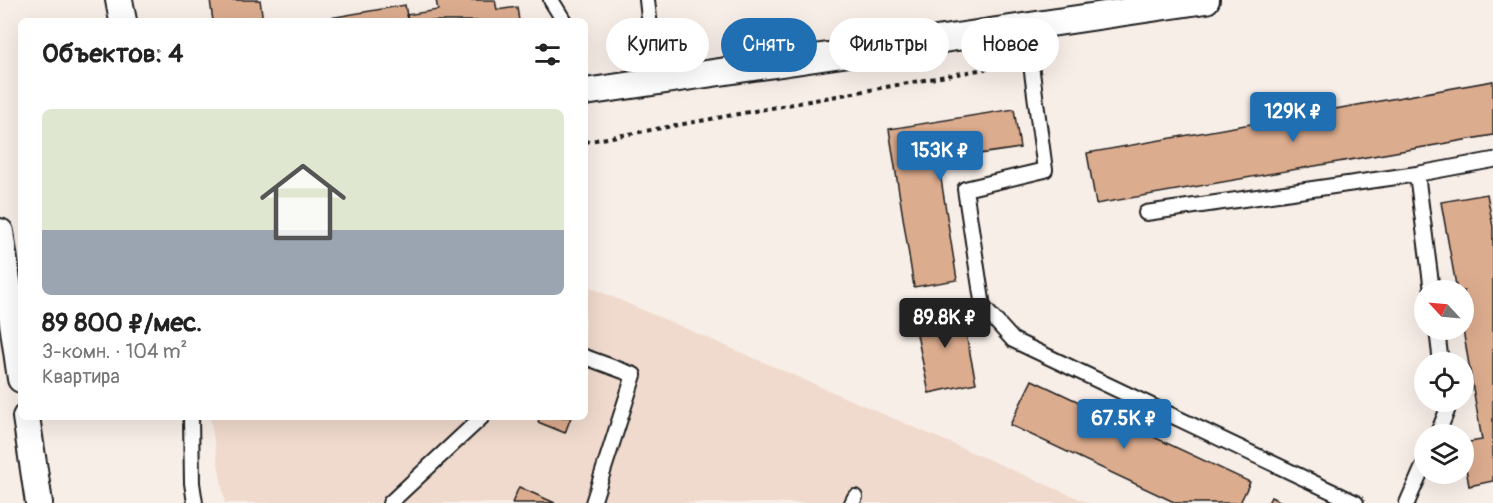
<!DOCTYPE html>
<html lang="ru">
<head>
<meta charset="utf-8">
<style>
	body { margin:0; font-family:Pangolin,sans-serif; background:#f2f2f2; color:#222; height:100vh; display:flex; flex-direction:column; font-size:22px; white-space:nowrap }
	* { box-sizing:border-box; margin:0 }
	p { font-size:20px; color:#767676 }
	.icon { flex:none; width:33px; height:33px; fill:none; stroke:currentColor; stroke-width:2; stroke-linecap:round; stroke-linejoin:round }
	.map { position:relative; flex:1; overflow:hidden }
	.details { position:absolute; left:18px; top:18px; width:570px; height:402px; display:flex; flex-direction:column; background:#fff; border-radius:9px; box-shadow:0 6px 24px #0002 }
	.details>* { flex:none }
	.hud { position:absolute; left:606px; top:18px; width:570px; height:54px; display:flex; gap:12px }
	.needle { width:39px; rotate:296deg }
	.buttons { position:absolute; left:1414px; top:280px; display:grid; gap:12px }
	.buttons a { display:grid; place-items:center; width:60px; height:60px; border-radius:50%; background:#fff; box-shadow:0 6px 24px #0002; font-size:30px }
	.price { position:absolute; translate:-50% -51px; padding:0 14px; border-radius:6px; background:#1f6fb2; color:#fff; font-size:20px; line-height:39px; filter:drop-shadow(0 2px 3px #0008) }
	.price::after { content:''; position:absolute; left:50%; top:36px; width:18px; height:14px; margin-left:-9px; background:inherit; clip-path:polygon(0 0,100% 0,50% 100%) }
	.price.selected { background:#222; color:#fff }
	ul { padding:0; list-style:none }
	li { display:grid; align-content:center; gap:12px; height:318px; padding:0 24px }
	li span { display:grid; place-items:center; height:186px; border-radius:9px; color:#555 }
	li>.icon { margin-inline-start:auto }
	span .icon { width:108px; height:108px; fill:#fffc; stroke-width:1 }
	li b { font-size:26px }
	h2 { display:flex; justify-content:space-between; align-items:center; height:72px; padding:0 24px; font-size:26px }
	.tag { padding:0 21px; border-radius:27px; background:#fff; box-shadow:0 6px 24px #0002; font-size:21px; line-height:54px }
	.tag.selected { background:#1f6fb2; color:#fff }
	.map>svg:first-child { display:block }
	.built { fill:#f0dacd }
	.building { fill:#dcac8e; stroke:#1c1c1c; stroke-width:1.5 }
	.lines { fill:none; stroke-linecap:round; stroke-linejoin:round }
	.service-casing { stroke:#1c1c1c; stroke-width:18 }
	.minor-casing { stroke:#1c1c1c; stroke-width:30 }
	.path { stroke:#1c1c1c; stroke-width:4; stroke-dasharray:4.5 4.5; stroke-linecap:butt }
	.service { stroke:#fff; stroke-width:14 }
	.minor { stroke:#fff; stroke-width:26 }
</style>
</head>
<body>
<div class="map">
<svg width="1493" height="503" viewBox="0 0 1493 503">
	<rect width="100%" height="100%" fill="#f8eee8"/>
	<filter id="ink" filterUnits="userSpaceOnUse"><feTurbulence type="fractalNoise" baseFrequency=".0167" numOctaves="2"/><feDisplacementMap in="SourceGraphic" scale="12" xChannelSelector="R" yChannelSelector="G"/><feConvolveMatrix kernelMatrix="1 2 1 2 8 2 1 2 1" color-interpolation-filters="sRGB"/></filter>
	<g filter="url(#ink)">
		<path class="built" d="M585 285 1089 503H225L210 417H585Z"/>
		<path class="building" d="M210 0H260L263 21H213Z
			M436 0H495L497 10 517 7 519 21H408L406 15 438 10Z
			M405 5 408 21H312Z
			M1493 81V135L1096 204 1087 153Z
			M1014 109 1020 148 938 160 957 280 914 287 889 129Z
			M1487 194 1493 227V481L1469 486 1464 457V443L1482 440 1463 330 1464 291H1457L1441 202Z
			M960 305 976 383 929 393 913 315Z
			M1032 380 1250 482 1240 503H1176L1010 425Z
			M540 417H571L565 433 538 422Z
			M519 487 555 503H512Z
			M1271 497 1284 503H1268Z"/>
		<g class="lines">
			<defs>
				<path id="service" d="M551 0 564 21
					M647 0 656 81
					M1026 27 1045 170 965 189 983 307 1013 340 1356 503
					M1417 174 1432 291
					M1146 213 1417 174 1493 160
					M1437 330 1441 363
					M585 357 634 375 593 503
					M191 417 192 483 195 503
					M1437 435 1447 411 1446 402
					M390 503 482 417
					M852 503 855 497
					M1407 503 1425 462"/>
				<path id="minor" d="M119 0 123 21
					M585 92 1206 0
					M0 232 21 379
					M26 417 39 503"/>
			</defs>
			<use href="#service" class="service-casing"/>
			<use href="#minor" class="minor-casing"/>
			<path class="path" d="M585 142 1012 64"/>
			<use href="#service" class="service"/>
			<use href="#minor" class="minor"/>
		</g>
	</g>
</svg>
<div class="buttons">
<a><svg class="needle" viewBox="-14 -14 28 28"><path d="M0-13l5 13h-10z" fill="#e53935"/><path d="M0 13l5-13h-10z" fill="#767676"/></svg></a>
<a><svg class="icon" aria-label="locate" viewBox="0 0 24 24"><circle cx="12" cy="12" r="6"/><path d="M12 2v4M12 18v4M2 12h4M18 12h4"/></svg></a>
<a><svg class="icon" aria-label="layers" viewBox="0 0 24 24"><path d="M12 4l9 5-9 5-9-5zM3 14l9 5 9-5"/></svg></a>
</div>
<b class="price" style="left:1293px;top:143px">129K ₽</b>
<b class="price" style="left:940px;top:182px">153K ₽</b>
<b class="price selected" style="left:945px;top:349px">89.8K ₽</b>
<b class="price" style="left:1124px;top:450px">67.5K ₽</b>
<div class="hud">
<a class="tag">Купить</a>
<a class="tag selected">Снять</a>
<a class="tag">Фильтры</a>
<a class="tag">Новое</a>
</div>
<section class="details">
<h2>Объектов: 4<svg class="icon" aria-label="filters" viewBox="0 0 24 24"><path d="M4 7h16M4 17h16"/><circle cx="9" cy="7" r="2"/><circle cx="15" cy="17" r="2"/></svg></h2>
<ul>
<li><span style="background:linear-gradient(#dfe7d0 65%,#9aa5b1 0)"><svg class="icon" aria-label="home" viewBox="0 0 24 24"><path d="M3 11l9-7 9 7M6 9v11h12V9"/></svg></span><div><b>89 800 ₽/мес.</b><p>3-комн. · 104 m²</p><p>Квартира</p></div></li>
</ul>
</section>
</div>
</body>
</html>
